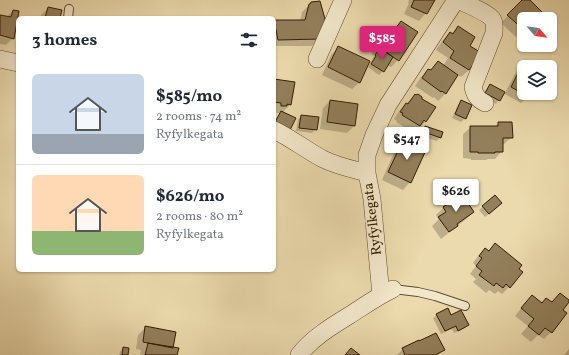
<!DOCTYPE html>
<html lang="en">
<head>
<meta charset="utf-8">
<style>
	body { margin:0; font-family:Vollkorn,serif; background:#f6f6f7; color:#1f2937; height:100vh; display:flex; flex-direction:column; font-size:15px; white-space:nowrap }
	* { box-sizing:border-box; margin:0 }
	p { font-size:13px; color:#747a83 }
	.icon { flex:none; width:22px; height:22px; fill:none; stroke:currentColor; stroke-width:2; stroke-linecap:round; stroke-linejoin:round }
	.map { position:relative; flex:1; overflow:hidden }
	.panel { position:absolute; left:16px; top:16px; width:260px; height:256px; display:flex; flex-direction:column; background:#fff; border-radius:6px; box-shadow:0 1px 3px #0004 }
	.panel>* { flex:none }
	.needle { width:26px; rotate:118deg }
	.buttons { position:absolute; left:517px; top:12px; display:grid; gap:8px }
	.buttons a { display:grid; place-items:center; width:40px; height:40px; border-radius:6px; background:#fff; box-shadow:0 1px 3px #0004; font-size:20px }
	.price { position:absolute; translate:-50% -34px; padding:0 9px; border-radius:4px; background:#fff; color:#222; font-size:13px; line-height:26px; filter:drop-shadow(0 1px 2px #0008) }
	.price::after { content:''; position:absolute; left:50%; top:24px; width:12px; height:9px; margin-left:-6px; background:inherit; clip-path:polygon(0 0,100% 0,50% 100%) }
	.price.on { background:#db2777; color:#fff }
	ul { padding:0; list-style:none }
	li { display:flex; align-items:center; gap:12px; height:100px; padding:0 16px }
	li+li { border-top:1px solid #e0e1e3 }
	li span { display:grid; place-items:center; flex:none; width:112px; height:80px; border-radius:6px; color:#555 }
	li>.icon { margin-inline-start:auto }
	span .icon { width:48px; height:48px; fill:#fffc; stroke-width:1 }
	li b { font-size:17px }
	h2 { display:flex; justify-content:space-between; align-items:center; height:48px; padding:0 16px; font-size:17px }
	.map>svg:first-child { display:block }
	.shadow { fill:#0003 }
	.building { fill:#937f5b; stroke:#331c02 }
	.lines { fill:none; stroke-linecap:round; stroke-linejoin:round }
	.lane-casing { stroke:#614c2d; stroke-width:10 }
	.street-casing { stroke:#614c2d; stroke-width:18 }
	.lane { stroke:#f2e7ca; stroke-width:8 }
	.street { stroke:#f2e7ca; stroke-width:17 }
	.labels { text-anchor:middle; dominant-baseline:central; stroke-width:3; stroke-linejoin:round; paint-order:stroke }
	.street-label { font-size:14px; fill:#331c02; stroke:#f2e7ca }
</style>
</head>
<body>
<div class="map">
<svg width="569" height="355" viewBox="0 0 569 355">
	<rect width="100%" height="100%" fill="#ebdaad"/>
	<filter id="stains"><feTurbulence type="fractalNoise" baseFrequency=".005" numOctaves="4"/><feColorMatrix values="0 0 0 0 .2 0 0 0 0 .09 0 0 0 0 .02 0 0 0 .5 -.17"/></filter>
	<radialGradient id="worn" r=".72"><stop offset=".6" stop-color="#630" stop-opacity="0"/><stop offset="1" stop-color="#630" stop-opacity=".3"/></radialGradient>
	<path class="shadow" d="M409 0H433L426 13 419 21 404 14 409 3H408Z
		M523 0H528L536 17 538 19H524V30H523L516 37 501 23Z
		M319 2 325 20 321 36 312 46H274V21H300L302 12 311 3Z
		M48 8 59 18H40L41 15Z
		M13 11V38L6 45 0 44V16L6 17Z
		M401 22 398 60 391 67 387 65 383 71 379 75 368 67 373 59H372L374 56 371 54 378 45 385 38 389 37 394 29Z
		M458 27 468 46 469 70 461 77 458 75 445 94 438 101 434 97 433 98 415 86 421 77 428 70 429 71 438 62 443 66 448 58 436 50 443 40 450 33 451 34Z
		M339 47 360 82 352 89 322 75 331 55Z
		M523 65 527 67H524V93H531L521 103 503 93 499 100 496 104 482 97 487 89 490 85 505 93 516 72Z
		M274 80 291 104 283 112 295 119 274 123 280 113H274Z
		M415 95 426 121 418 129 417 128 412 132 396 122 397 121 394 119 399 111Z
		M330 101 354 126 347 133 320 129 323 108Z
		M461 102 465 118 461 122 452 118 458 105Z
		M302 116 316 129 312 133 296 131 298 119Z
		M499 123 512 137 504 144H502V151L495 159H488L486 160H471V159L463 158V134L471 127H494Z
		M426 127 440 137 437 141 421 136 422 131Z
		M403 141 410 182 403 190 382 180 396 148Z
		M462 195 473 212 466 219 441 239 432 226 439 219 436 215 443 208Z
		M483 207H498L485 217 479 210Z
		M495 244 509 287 502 294 498 291 495 294 489 290 486 293 473 282 476 279 470 274 476 266 473 263 478 256 485 249 488 251Z
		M560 294 561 310 551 332 544 339 538 335 531 342 521 334 528 326 515 316 525 303 542 304 551 303Z
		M437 315 451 316 467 325 464 329 454 333 452 329 441 334 433 318Z
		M146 327 172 348 176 355H140L141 350 136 349 138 335Z
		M123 348 127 355H119L120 352Z
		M403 349 443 350 438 355H397Z
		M569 349V355H564Z"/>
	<path class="building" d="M414 0H435L427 14 411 7Z
		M522 0H530L542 12 537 17 539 19H524V30L507 15Z
		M320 1 325 19 320 39 278 40 274 20H305L309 4H310L311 2Z
		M48 7 62 10 60 18H45Z
		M13 10 19 11 14 39 0 35V15L11 17Z
		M401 21 418 32 399 61 378 47 385 36 386 37 387 34 390 36Z
		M458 26 475 37 470 46 480 52 477 59 469 70 450 58 454 51 443 42 450 32 453 34Z
		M338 46 370 61 360 83 328 67Z
		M380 48 393 57 384 72 371 64 376 56 375 55Z
		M438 61 458 75 446 94 442 91 441 92 422 78 428 69 431 70Z
		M523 63 530 67H524V93H531L529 97 511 87Z
		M274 79 295 82 291 105 287 104V106H281V103L274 102Z
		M490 84 505 92 500 101 485 93Z
		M415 94 416 95 418 94 422 97V99L436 107 426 122 424 120 420 126 402 115 403 113 400 112 406 103 408 104Z
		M330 100 358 104 355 126 327 122Z
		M461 100 472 105 466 119 455 114Z
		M281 111 296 118 289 132 274 124Z
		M301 115 319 117 317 130 299 128Z
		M498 122H512L513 138H503V152H495V153H478V152H470V126H498Z
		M425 126 443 132 441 138 424 132Z
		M403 140 426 150 411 183 388 172Z
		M462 194 474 212 457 224 458 226 449 232 438 217 446 212 443 207Z
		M495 195 502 203 489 214 482 206Z
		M495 243 522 265 519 269 523 272 510 288 506 284 503 288 496 283 494 286 479 275 482 271 476 266 482 258 479 256 485 248 489 251Z
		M560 293 569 300V302L563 310 567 313 552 333 545 328 539 335 528 326 534 319 521 308 532 295 542 303 546 298 552 302Z
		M448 308 451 315 461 310 469 325 458 331 456 326 445 331 436 314Z
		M145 326 176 332 173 348 143 342Z
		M436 333 445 350 435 355H405L402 348 419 340V341Z
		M148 343 179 348 177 355H145Z
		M123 347 129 348 128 355H122Z
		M351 348 360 355H345Z"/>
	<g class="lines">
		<defs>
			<path id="lane" d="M68 18 69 9
				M393 289 418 292 435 296 465 306"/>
			<path id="street" d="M458 0C466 4 489 13 493 20 495 24 494 28 494 33L473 87C475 95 477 99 485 103
				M0 59 18 63
				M317 59 343 0
				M274 130C291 138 306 150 323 159 337 166 352 169 367 173
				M381 295 372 199 367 173V155L374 135 388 105 456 0
				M299 355C312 338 332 326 350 315 364 306 378 296 393 289"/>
		</defs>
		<use href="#lane" class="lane-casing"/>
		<use href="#street" class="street-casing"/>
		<use href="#lane" class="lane"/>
		<use href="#street" class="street"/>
	</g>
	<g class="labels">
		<g class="street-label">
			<text transform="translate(373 219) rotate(-97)">Ryfylkegata</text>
		</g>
	</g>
	<rect width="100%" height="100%" filter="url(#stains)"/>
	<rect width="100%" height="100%" fill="url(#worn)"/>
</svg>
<div class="buttons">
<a><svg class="needle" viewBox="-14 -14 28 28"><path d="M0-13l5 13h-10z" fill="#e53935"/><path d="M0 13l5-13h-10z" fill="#747a83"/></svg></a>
<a><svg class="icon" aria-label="layers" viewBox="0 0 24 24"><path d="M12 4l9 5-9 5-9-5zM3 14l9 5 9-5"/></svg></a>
</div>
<b class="price on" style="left:382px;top:60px">$585</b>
<b class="price" style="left:407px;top:161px">$547</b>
<b class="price" style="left:456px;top:213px">$626</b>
<section class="panel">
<h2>3 homes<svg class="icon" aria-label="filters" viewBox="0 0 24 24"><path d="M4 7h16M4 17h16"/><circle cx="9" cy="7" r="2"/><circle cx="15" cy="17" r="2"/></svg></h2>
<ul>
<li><span style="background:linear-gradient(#c9d6e8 75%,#9aa5b1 0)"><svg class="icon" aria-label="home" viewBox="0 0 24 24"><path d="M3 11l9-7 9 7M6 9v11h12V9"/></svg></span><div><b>$585/mo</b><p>2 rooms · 74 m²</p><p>Ryfylkegata</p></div></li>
<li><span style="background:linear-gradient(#ffd9b3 70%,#8fb573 0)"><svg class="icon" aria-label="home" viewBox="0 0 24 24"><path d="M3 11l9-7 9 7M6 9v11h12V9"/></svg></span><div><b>$626/mo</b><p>2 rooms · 80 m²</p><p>Ryfylkegata</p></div></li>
</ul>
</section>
</div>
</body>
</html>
